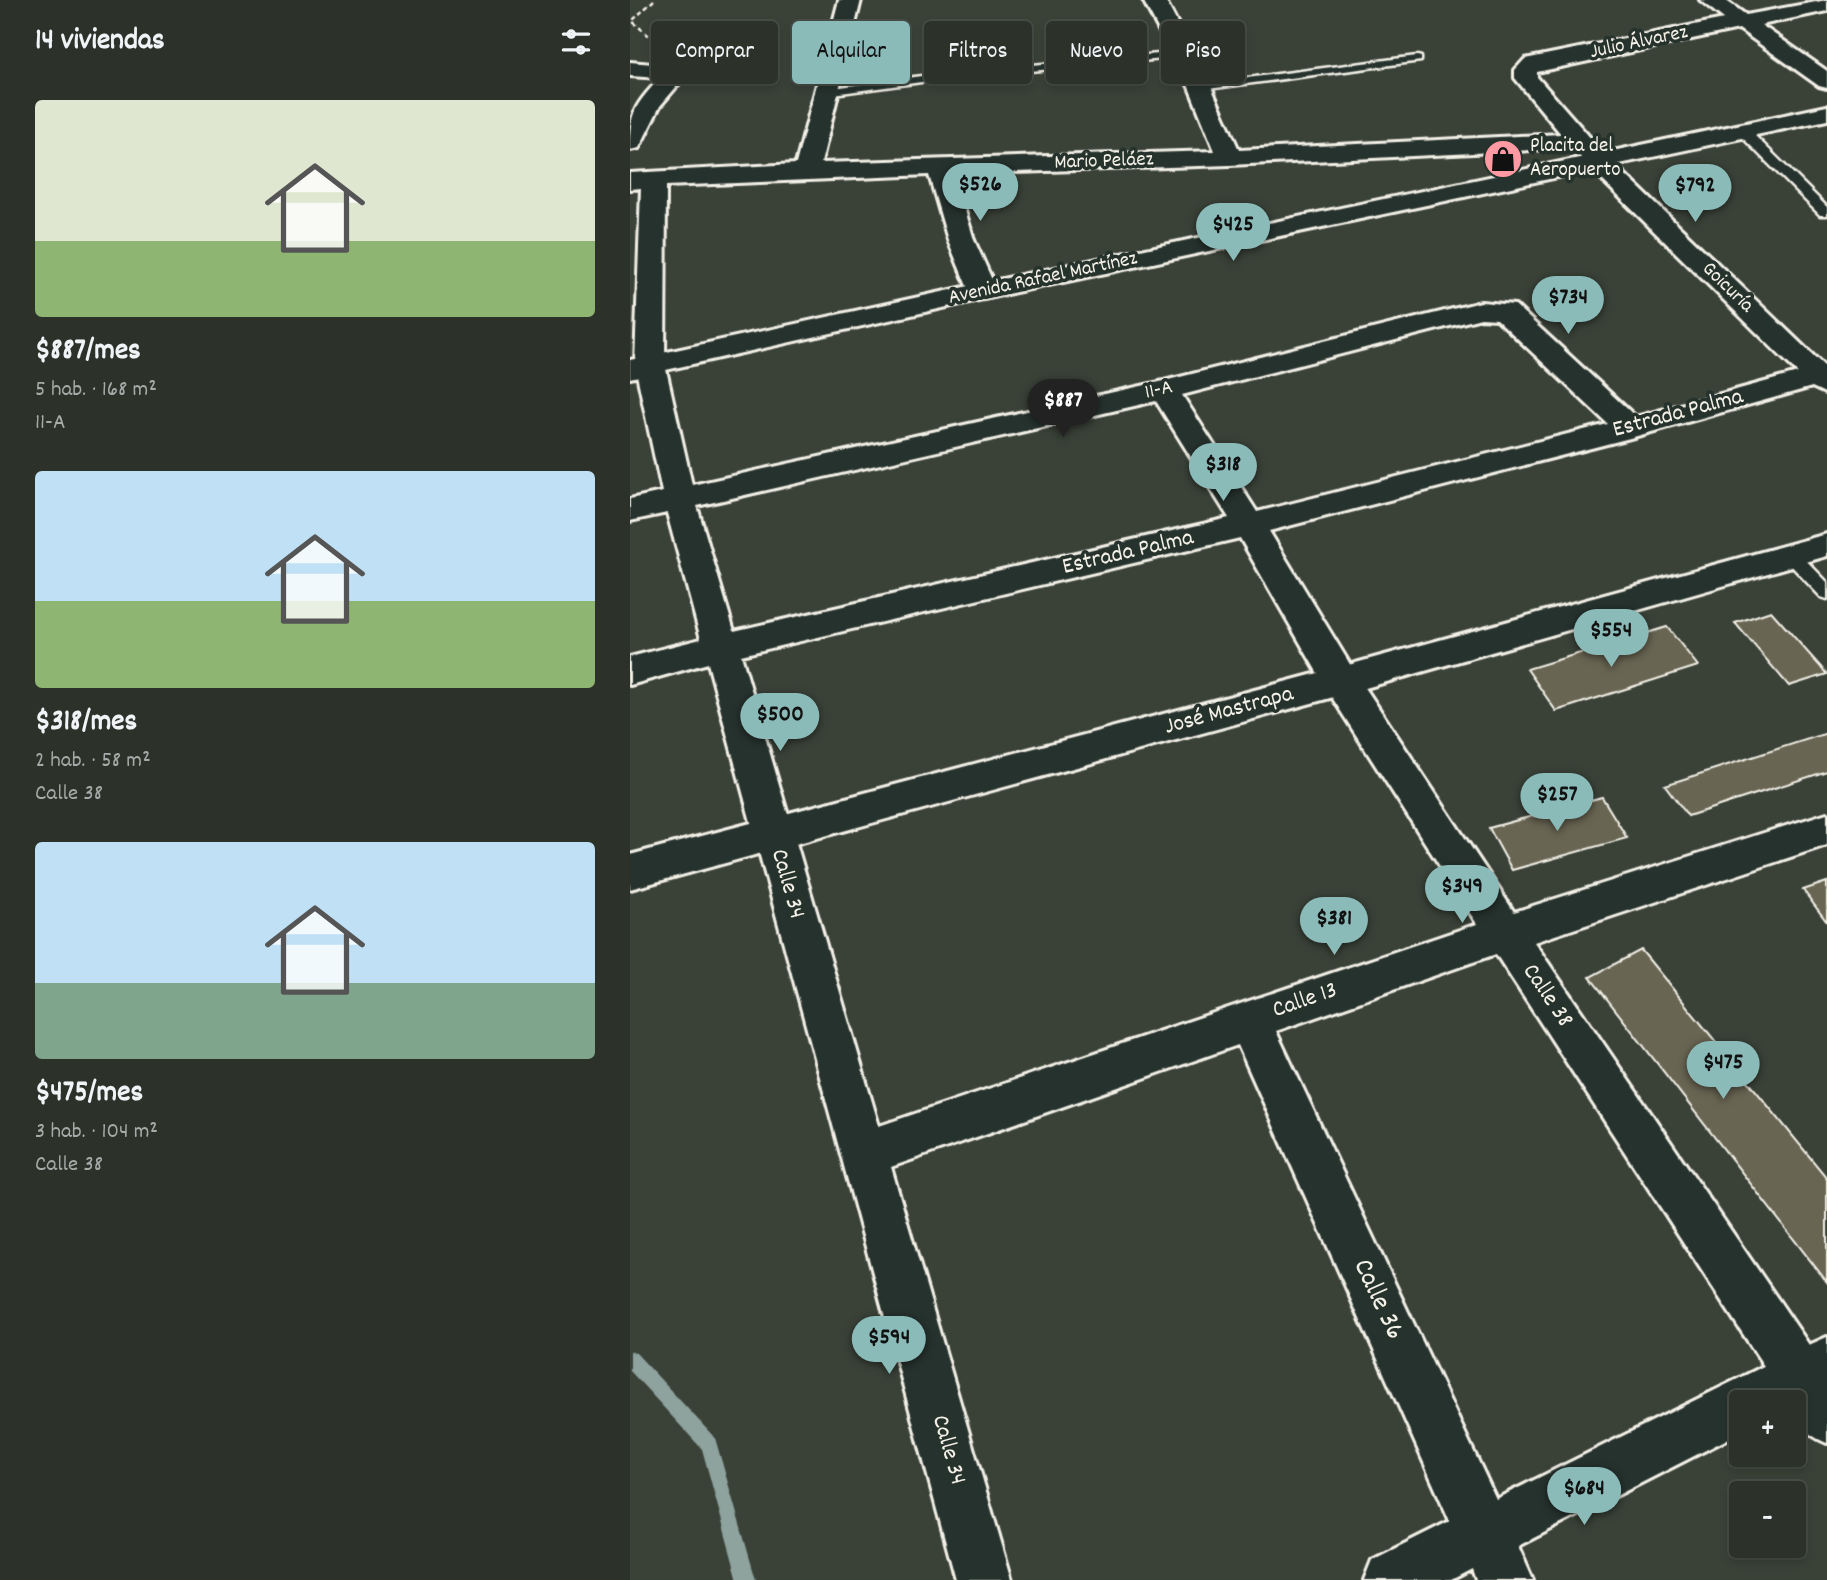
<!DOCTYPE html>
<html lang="es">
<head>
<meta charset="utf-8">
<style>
	body { margin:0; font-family:Dekko,sans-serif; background:#383e36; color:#f1f3f6; height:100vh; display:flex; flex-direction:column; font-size:26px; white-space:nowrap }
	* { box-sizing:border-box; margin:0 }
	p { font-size:23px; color:#a6aaa8 }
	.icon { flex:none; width:38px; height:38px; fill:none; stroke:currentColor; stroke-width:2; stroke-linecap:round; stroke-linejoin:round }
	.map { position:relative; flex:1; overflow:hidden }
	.details { display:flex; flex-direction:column; background:#2c322a; width:630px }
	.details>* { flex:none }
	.banner { position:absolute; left:21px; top:21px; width:665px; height:63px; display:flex; gap:14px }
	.fabs { position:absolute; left:1099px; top:1390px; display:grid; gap:14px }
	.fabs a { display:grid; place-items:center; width:77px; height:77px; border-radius:7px; background:#2c322a; box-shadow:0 4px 10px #0003,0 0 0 2px #484d47; font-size:35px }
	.price { position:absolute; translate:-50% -60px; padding:0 16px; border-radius:24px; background:#8bbbb9; color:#111; font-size:23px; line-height:46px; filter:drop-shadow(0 2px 4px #0008) }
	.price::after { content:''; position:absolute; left:50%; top:42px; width:21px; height:16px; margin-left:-10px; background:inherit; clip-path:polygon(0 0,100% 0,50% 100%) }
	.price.current { background:#222; color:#fff }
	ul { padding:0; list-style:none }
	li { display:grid; align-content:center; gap:14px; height:371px; padding:0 35px }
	li span { display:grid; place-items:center; height:217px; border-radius:7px; color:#555 }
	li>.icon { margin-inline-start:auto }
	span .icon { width:126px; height:126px; fill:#fffc; stroke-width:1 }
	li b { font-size:30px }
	h2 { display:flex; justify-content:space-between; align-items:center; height:84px; padding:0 35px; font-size:30px }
	.tag { padding:0 24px; border-radius:7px; background:#2c322a; box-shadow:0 4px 10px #0003,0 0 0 2px #484d47; font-size:24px; line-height:63px }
	.tag.current { background:#8bbbb9; color:#111 }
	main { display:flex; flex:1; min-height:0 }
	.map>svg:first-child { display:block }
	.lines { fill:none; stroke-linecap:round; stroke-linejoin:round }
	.stream { fill:#8ea29e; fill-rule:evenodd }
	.building { fill:#696552; stroke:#f4f1e8; stroke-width:2 }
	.service-casing { stroke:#f4f1e8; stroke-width:5 }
	.minor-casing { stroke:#f4f1e8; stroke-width:6 }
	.tertiary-casing { stroke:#f4f1e8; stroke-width:6 }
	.secondary-casing { stroke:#f4f1e8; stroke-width:6 }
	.path { stroke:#f4f1e8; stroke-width:2.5; stroke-dasharray:4.5 3.5; stroke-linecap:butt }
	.service { fill:#26332d; fill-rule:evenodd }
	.minor { fill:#26332d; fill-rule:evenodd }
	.tertiary { fill:#26332d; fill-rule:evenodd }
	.secondary { fill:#26332d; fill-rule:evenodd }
	.labels { text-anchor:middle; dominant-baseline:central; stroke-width:7; stroke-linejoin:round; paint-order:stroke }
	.far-street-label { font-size:21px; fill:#f4f1e8; stroke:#26332d }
	.far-poi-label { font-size:21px; fill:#f4f1e8; stroke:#26332d; text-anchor:start }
	.street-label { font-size:24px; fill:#f4f1e8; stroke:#26332d }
	.near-street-label { font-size:28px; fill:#f4f1e8; stroke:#26332d }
</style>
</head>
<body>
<main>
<section class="details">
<h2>14 viviendas<svg class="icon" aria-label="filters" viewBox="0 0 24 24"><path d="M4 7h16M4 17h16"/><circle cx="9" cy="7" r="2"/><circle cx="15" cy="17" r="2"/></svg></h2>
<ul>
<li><span style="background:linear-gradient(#dfe7d0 65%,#8fb573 0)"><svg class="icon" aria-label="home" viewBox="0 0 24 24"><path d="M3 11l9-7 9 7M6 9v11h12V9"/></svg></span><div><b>$887/mes</b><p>5 hab. · 168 m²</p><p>11-A</p></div></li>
<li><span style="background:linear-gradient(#bfe0f5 60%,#8fb573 0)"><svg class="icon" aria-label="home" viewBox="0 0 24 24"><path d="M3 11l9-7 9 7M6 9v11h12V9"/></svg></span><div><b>$318/mes</b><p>2 hab. · 58 m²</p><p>Calle 38</p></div></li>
<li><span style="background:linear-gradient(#bfe0f5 65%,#7fa58c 0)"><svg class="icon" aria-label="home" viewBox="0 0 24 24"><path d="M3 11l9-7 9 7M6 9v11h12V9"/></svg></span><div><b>$475/mes</b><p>3 hab. · 104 m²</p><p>Calle 38</p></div></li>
</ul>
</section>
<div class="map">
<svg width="1197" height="1580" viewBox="0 0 1197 1580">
	<rect width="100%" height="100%" fill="#3a4238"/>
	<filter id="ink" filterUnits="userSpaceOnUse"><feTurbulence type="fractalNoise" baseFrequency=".0143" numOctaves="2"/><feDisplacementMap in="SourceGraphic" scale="14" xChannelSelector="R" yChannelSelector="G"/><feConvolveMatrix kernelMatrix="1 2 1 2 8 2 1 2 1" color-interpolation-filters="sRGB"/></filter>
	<g filter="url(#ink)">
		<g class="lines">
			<path class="stream" d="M0 1351 6 1353 85 1438 126 1580H108L72 1449 0 1371Z"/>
		</g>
		<path class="building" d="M1141 611 1197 674 1159 686 1105 623Z
			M1037 627 1068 666 926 711 897 669Z
			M1197 733V771L1058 816 1035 785Z
			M972 797 997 838 882 870 859 828Z
			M1197 882V922L1173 890Z
			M1011 950 1197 1178V1282L960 977Z"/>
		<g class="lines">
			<defs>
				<path id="service" d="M552 52 558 55 556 57 321 78 196 95 190 92 196 89 321 72Z
					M787 56 791 57V61L570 90 564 87 570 84Z
					M1113 127 1117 128 1197 207V215H1190L1109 134V128Z
					M1162 550 1168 552 1197 582V599L1191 597 1156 560 1154 556 1156 552Z"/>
				<path id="minor" d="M209 0H231L191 163 585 151 559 87 513 0H535L581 87 609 150 931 134 885 78V70L895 59 1094 19 1070 0H1095L1116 15 1197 0V11L1131 25 1197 71V88L1189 86 1109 29 907 72V77L977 157 1194 366 1197 365V394L1182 387 1000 438 639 531 724 671 884 912 1197 813V845L904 942 1179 1345 1197 1337V1443C1178 1435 1164 1424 1164 1402H1111V1432L888 1546 903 1580H846L842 1569 821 1580H734L742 1560 820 1521 608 1045 261 1167 382 1580H326L78 663 0 685V657L71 639 37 513 0 521V499L32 492 5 365 11 188 0 189V173L166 164ZM943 148 959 167 1168 373 1006 417 885 305 851 302 534 381 62 485 35 365 36 186 299 175 318 240 339 291 343 297 353 299 363 297 367 291 344 240 324 174 600 165ZM851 318 867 319 978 424 627 512 552 395ZM526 401 599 518 104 631 67 506ZM610 538 698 691 847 924 249 1126 111 655ZM866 954 1134 1366 866 1499 646 1031Z
					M0 62 56 67 59 72 30 106 9 148 0 150C0 111 4 107 30 78L0 76Z"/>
				<path id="tertiary" d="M1197 534V556L711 695 0 889V855L711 667Z"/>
				<path id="secondary" d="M1197 106V120L353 299 0 378V360L353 283Z"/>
			</defs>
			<use href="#service" class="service-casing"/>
			<use href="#minor" class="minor-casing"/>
			<use href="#tertiary" class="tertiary-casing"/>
			<use href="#secondary" class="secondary-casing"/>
			<path class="path" d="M24 0 2 21 25 41"/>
			<use href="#service" class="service"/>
			<use href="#minor" class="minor"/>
			<use href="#tertiary" class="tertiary"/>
			<use href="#secondary" class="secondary"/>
		</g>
	</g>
	<defs>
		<symbol id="shop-disc" viewBox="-11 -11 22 22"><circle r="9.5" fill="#ff9aa2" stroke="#26332d"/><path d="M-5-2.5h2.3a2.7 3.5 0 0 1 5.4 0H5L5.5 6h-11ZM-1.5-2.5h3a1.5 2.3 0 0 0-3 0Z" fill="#111"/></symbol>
	</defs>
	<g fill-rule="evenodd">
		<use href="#shop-disc" x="851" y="137" width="44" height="44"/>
	</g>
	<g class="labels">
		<g class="far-street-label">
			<text transform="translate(1009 43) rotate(-12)">Julio Álvarez</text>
			<text transform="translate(474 162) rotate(-2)">Mario Peláez</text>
			<text transform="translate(413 279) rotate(-12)">Avenida Rafael Martínez</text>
			<text transform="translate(1097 288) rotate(44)">Goicuría</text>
			<text transform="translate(529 391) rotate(-13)">11-A</text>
		</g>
		<g class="far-poi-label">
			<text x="900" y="147">Placita del<tspan x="900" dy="24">Aeropuerto</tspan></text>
		</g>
		<g class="street-label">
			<text transform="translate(1048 414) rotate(-15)">Estrada Palma</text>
			<text transform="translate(498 553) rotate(-13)">Estrada Palma</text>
			<text transform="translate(599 711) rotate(-15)">José Mastrapa</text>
			<text transform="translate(157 884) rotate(74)">Calle 34</text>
			<text transform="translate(917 996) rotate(56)">Calle 38</text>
			<text transform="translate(675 1001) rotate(-19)">Calle 13</text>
			<text transform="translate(318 1450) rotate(74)">Calle 34</text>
		</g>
		<g class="near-street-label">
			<text transform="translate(747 1300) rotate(65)">Calle 36</text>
		</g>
	</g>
</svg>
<div class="fabs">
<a>+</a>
<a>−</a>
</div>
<b class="price" style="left:350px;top:223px">$526</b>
<b class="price" style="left:1065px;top:224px">$792</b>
<b class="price" style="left:603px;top:263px">$425</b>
<b class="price" style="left:938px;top:336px">$734</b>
<b class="price current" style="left:433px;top:439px">$887</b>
<b class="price" style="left:593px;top:503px">$318</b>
<b class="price" style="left:981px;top:669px">$554</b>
<b class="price" style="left:150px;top:753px">$500</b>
<b class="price" style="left:927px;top:833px">$257</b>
<b class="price" style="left:832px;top:925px">$349</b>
<b class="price" style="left:704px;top:957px">$381</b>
<b class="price" style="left:1093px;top:1101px">$475</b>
<b class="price" style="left:259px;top:1376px">$594</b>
<b class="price" style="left:954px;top:1527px">$684</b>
<div class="banner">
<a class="tag">Comprar</a>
<a class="tag current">Alquilar</a>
<a class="tag">Filtros</a>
<a class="tag">Nuevo</a>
<a class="tag">Piso</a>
</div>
</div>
</main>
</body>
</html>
